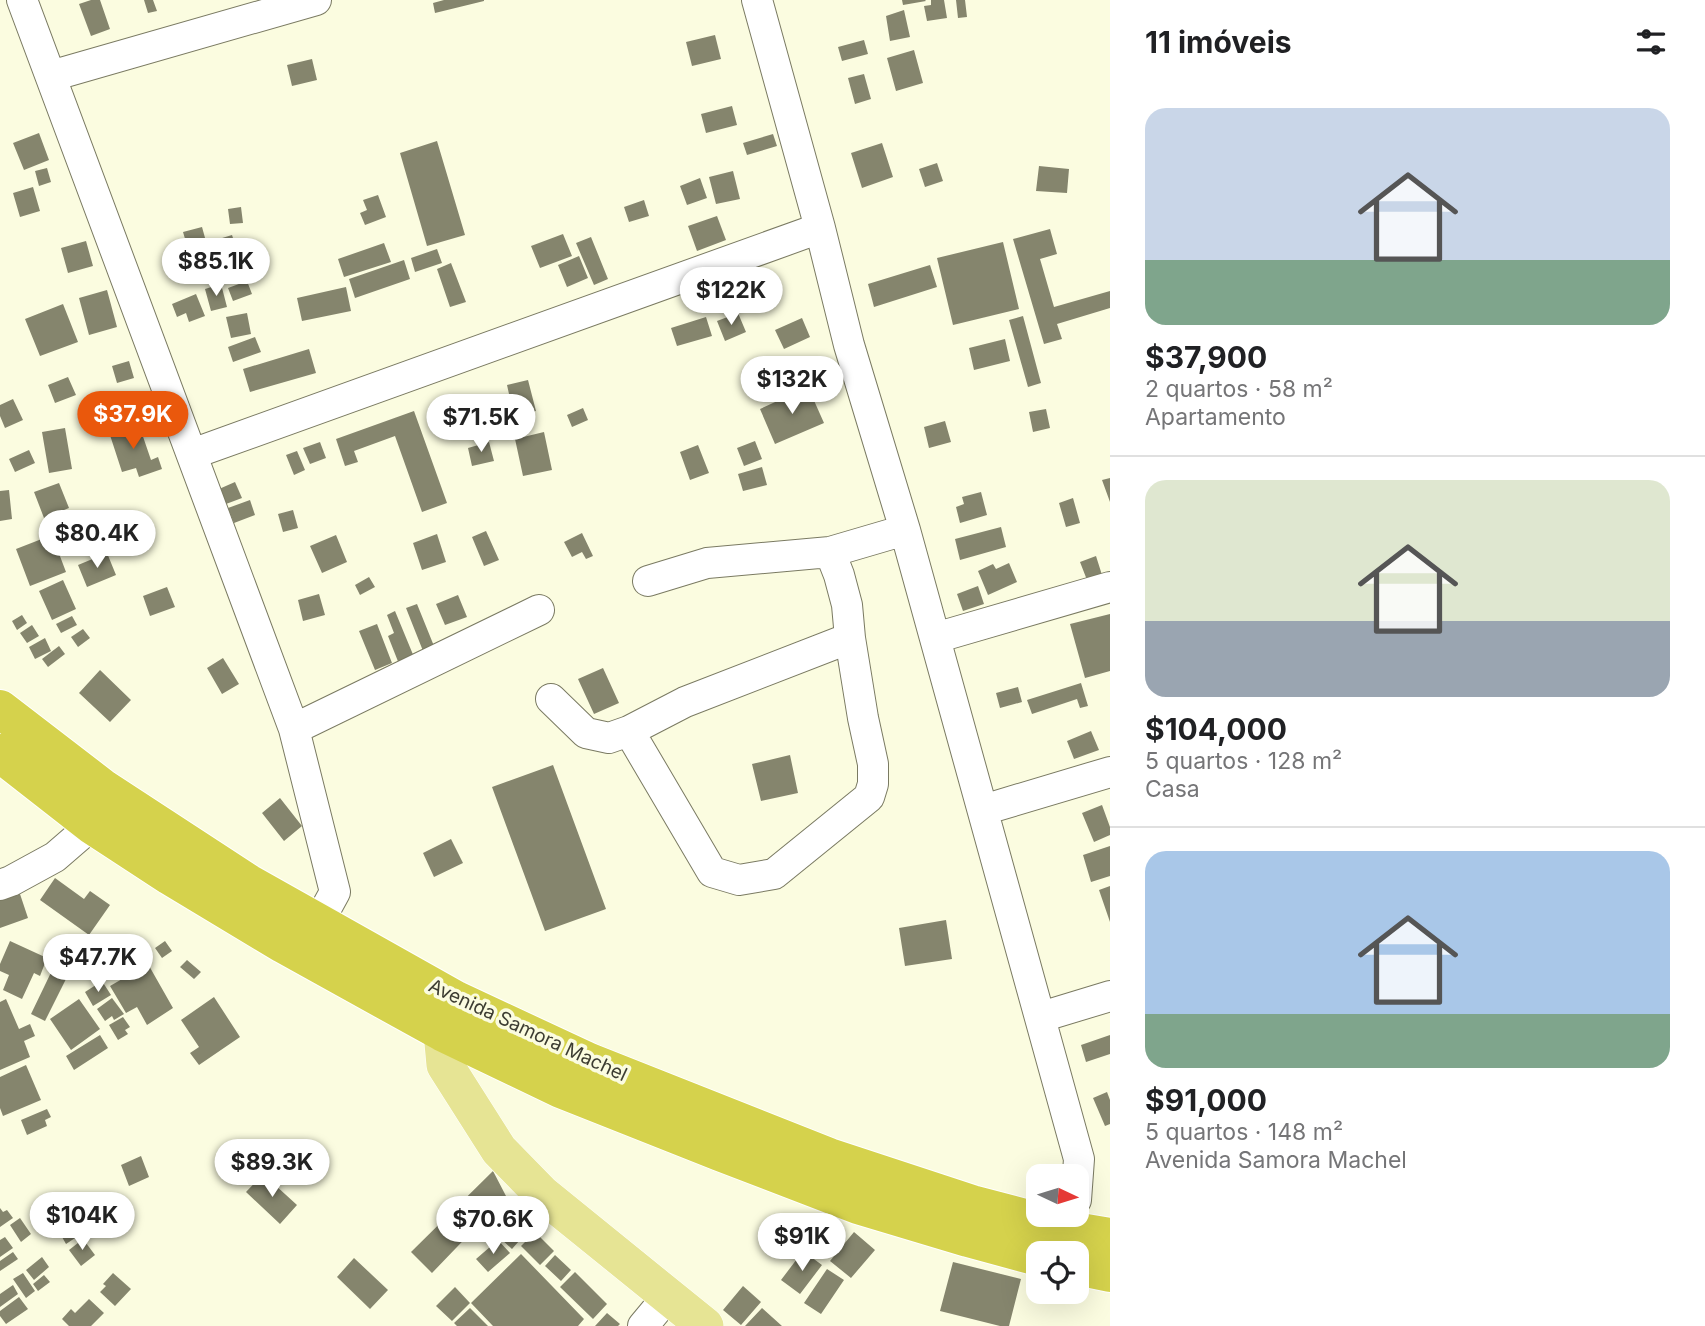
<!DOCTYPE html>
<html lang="pt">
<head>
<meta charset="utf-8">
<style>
	body { margin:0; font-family:Inter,sans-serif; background:#f6f6f6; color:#202124; height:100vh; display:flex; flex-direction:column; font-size:26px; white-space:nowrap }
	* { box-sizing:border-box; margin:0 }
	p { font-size:23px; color:#757577 }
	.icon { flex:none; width:38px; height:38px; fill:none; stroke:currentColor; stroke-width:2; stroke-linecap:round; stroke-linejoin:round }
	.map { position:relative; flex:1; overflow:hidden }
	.panel { display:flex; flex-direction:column; background:#fff; width:595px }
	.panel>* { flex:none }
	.needle { width:46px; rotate:94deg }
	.fabs { position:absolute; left:1026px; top:1164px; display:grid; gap:14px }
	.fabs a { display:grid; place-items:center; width:63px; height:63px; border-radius:14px; background:#fff; box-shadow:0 7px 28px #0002; font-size:35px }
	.price { position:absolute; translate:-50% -60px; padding:0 16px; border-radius:24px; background:#fff; color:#222; font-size:23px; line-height:46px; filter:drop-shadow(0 2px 4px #0008) }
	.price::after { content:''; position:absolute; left:50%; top:42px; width:21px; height:16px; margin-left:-10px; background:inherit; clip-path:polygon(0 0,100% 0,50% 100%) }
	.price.active { background:#ea580c; color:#fff }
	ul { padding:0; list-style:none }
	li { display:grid; align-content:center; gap:14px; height:371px; padding:0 35px }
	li+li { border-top:2px solid #e0e0e0 }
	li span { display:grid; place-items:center; height:217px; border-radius:21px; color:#555 }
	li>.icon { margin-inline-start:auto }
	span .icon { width:126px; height:126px; fill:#fffc; stroke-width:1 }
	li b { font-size:30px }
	h2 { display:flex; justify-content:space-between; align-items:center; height:84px; padding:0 35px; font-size:30px }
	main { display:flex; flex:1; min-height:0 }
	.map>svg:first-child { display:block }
	.building { fill:#85856d }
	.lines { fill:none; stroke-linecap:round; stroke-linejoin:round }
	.minor-casing { stroke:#7a7a62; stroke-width:32 }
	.major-casing { stroke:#fff; stroke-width:38 }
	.highway-casing { stroke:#fff; stroke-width:40 }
	.minor { stroke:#fff; stroke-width:30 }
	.major { stroke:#e6e494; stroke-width:37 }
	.highway { stroke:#d5d24c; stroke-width:38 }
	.labels { text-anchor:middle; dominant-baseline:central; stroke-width:7; stroke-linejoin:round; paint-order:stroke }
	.street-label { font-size:19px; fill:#3d3d32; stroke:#fbfce0 }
</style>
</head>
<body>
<main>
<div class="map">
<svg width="1110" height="1326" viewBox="0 0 1110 1326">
	<rect width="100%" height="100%" fill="#fbfce0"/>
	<path class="building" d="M91 0H100L110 29 91 36 79 4Z
		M144 0H153L157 11 148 13Z
		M444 0H484V1L435 13 433 3Z
		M902 0H925L926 1 903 5Z
		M931 0H944L947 18 927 21 924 6 931 5Z
		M956 0H965L967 17 958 18Z
		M904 10 910 37 890 41 886 16Z
		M715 35 721 59 692 66 686 42Z
		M864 40 868 54 842 61 838 47Z
		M914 50 923 83 896 91 887 58Z
		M312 59 317 80 292 86 287 65Z
		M864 74 871 99 855 104 848 78Z
		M732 106 737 125 706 133 701 114Z
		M39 133 49 160 24 170 13 143Z
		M773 134 777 146 747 155 743 143Z
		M437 141 465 235 427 246 400 153Z
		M882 143 893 177 862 188 851 153Z
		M937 163 943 181 925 187 919 169Z
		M1039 166 1069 169 1067 193 1036 191Z
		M47 168 51 182 39 186 35 171Z
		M733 171 740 199 716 204 709 177Z
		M700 178 707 198 687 205 680 186Z
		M33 187 40 211 20 217 13 193Z
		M378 195 386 217 365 225 360 213 367 210 363 200Z
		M644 200 649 216 629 222 624 207Z
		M241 207 243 223 230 224 228 209Z
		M717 216 726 240 697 251 688 226Z
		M202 227 207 245 188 249 183 232Z
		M1050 229 1057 254 1040 259 1054 307 1110 291V308L1057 324 1062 339 1044 344 1013 239Z
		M563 234 572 256 540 268 531 246Z
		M232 235 239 256 204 268 199 253 211 249 209 242Z
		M591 237 608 279 594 285 576 243Z
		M86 241 93 266 68 273 61 248Z
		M1003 242 1019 309 953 325 937 258Z
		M384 243 391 262 344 277 338 259Z
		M437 249 442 263 415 272 411 258Z
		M579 256 588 278 567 287 558 265Z
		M404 260 410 279 355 298 349 279Z
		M451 263 466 302 450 307 437 269Z
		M930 265 937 287 874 307 868 284Z
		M247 281 252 294 233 301 228 288Z
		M221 284 227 307 211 311 205 289Z
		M346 287 351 311 302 321 297 298Z
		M107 290 117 327 89 335 79 298Z
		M196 294 205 316 189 322 186 313 177 317 172 304Z
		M63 304 78 342 40 356 25 319Z
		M247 313 251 334 231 338 226 317Z
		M738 313 746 332 725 341 717 321Z
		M1023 316 1041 383 1028 387 1009 320Z
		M706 317 712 336 677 346 671 328Z
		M802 318 810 337 784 349 775 330Z
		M255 337 261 352 233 362 228 347Z
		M1005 339 1010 361 974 370 969 348Z
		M309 349 316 373 250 392 243 369Z
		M129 361 134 378 117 383 112 366Z
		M68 377 76 395 55 403 48 385Z
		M528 380 536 411 504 419 498 397 509 394 507 385Z
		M808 387 824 423 775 444 760 409Z
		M13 399 23 420 5 428 0 416V405Z
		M583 408 588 420 572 427 567 415Z
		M1046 409 1050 428 1033 432 1029 412Z
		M414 411 447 503 422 512 395 436 354 451 358 462 345 466 336 439Z
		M945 421 951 442 929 448 924 427Z
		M138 422 151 460 158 457 162 469 139 477 136 468 122 472 109 432Z
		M65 428 72 469 49 473 42 432Z
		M544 432 552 470 523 476 515 439Z
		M755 441 762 459 744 466 737 448Z
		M320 442 326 458 310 464 303 448Z
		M489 442 494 461 472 466 468 448Z
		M698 445 709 473 690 480 680 452Z
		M29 450 35 463 15 472 9 459Z
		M297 451 305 470 294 475 286 455Z
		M762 467 767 485 743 491 738 474Z
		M1110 478V502L1102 480Z
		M235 482 242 498 226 504 219 489Z
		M59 483 69 508 44 518 34 492Z
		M9 490 12 519 0 521V491Z
		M981 492 987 515 960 523 956 507 964 504 962 497Z
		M1073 498 1080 523 1066 527 1059 503Z
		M250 500 255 515 234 523 228 508Z
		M293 510 298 528 283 532 278 514Z
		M137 521 146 548 121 556 112 529Z
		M1001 527 1006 547 960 560 955 539Z
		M486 531 499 560 484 566 472 537Z
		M582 533 593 556 586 559 582 552 572 557 564 542Z
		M437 534 446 562 422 570 413 543Z
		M52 535 66 572 30 586 16 549Z
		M336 535 347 562 322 573 310 546Z
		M107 553 116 575 87 587 78 565Z
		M1096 556 1102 575 1087 580 1080 562Z
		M1009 563 1017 582 988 595 978 571 993 564 996 569Z
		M369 577 375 587 360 595 355 585Z
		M63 580 76 609 52 620 39 591Z
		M978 586 984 604 963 611 957 594Z
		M167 587 175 607 150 616 143 596Z
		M319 594 325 615 303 621 298 600Z
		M458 595 467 617 445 625 436 604Z
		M417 604 436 651 425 656 406 608Z
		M395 611 414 657 399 664 388 636 394 633 387 615Z
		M1110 614V671L1085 678 1070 624Z
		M22 615 27 623 17 630 12 621Z
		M72 616 77 625 61 633 56 624Z
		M377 624 392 663 375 670 359 631Z
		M32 625 39 636 27 643 20 633Z
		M83 629 90 638 78 647 71 637Z
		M45 638 51 651 35 659 29 647Z
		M59 646 65 654 48 667 42 659Z
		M223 658 239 684 222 694 207 668Z
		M603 668 619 703 594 714 578 679Z
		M100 670 131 700 110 722 79 693Z
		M1081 683 1088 706 1080 708 1077 699 1032 714 1027 700Z
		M1018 687 1022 702 1000 708 996 693Z
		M1091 731 1099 750 1074 759 1067 741Z
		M790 755 798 793 761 801 752 764Z
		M553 765 606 909 545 931 492 787Z
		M280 798 302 826 284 841 262 813Z
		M1102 805 1110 827V835L1094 842 1082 813Z
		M451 839 463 863 434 877 423 853Z
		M1110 846V876L1091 882 1083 855Z
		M55 878 84 899 90 891 110 905 89 935 40 900Z
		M1110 886V922L1099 890Z
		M19 891 28 918 0 928V897Z
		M946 920 952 959 905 966 899 928Z
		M10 941 47 958 40 976 34 973 22 999 3 990 9 975 0 971V964Z
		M165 941 172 951 162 958 155 948Z
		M58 958 73 965 45 1021 31 1014Z
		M187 960 201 972 194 979 180 967Z
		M148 964 173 1008 147 1025 137 1007 126 1013 110 986Z
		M102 981 111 995 93 1006 85 992Z
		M214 997 240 1037 199 1065 190 1053 199 1047 181 1020Z
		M112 998 124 1014 114 1020 112 1016 105 1021 97 1009Z
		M6 999 19 1029 30 1024 35 1036 24 1041 30 1057 0 1070V1002Z
		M79 999 100 1029 71 1050 50 1019Z
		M123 1017 130 1027 125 1030 128 1034 118 1040 109 1025Z
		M100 1035 108 1048 74 1070 66 1056Z
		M1110 1035V1054L1086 1062 1081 1045Z
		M26 1065 41 1100 3 1116 0 1108V1077Z
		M1107 1092 1110 1100V1124L1105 1126 1093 1098Z
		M47 1109 51 1117 45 1120 47 1126 27 1135 21 1120Z
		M141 1156 149 1177 129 1186 121 1165Z
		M493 1171 506 1196 432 1273 411 1252Z
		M263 1174 297 1205 280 1224 246 1192Z
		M504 1206 516 1219 498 1237 486 1224Z
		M0 1208 3 1212 7 1210 13 1218 0 1227Z
		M70 1210 84 1232 66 1244 53 1221Z
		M20 1218 31 1234 21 1242 10 1225Z
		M516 1223 527 1232 512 1249 501 1239Z
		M535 1232 554 1251 540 1265 521 1246Z
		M854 1232 875 1250 851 1278 830 1261Z
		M5 1237 13 1248 0 1257V1240Z
		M83 1239 95 1255 81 1266 69 1250Z
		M498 1240 510 1253 488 1272 476 1259Z
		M803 1251 822 1265 800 1294 781 1280Z
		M13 1252 18 1259 0 1271V1261Z
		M521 1254 584 1319 578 1326H493L471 1303Z
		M555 1255 571 1270 561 1281 545 1266Z
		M42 1257 49 1267 34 1280 26 1270Z
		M354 1258 388 1290 370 1309 337 1277Z
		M953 1262 1021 1279 1009 1326H1000L940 1311Z
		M827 1269 844 1280 821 1314 804 1303Z
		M575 1272 607 1304 593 1319 560 1287Z
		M23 1273 35 1291 26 1298 13 1279Z
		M113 1273 131 1289 115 1306 100 1292 106 1286 103 1284Z
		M44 1275 50 1282 38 1291 33 1284Z
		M13 1285 18 1294 0 1307V1294Z
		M743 1286 761 1302 741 1325 723 1310Z
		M455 1287 470 1303 452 1321 436 1306Z
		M19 1297 28 1309 6 1324 0 1316V1311Z
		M89 1299 104 1313 91 1326H69L62 1319 71 1309 75 1313Z
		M470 1308 488 1326H457L454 1323Z
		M762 1308 782 1326H745Z
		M607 1313 620 1324 618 1326H595Z"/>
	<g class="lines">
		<defs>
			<path id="minor" d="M22 0 294 729 335 892 318 923
				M757 0 820 228 849 345 905 530 1079 1159 1076 1200
				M51 76 316 0
				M192 454 820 228
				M648 581 707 563 830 552 905 530
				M935 638 1110 587
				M551 699 586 733 609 738 629 731 685 702 850 638
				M294 729 539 610
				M629 731 712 872 739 880 774 874 869 797 873 784V764L863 718 850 638 847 605 839 575 830 552
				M983 810 1110 772
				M0 885 11 881 55 857 92 825
				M1041 1017 1110 996
				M643 1326 668 1296"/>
			<path id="major" d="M442 1032 445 1065 499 1150 542 1194 705 1326"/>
			<path id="highway" d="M0 709 104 789 248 883 456 1000 589 1062 829 1157 972 1204 1074 1231 1110 1237
				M0 753 92 825 170 876 283 944 442 1032 561 1089 720 1152 858 1205 968 1238 1038 1257
				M1076 1266 1110 1273"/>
		</defs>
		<use href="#minor" class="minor-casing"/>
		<use href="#major" class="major-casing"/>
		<use href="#highway" class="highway-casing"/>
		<use href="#minor" class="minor"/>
		<use href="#major" class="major"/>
		<use href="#highway" class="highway"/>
	</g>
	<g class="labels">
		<g class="street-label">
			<text transform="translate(528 1030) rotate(25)">Avenida Samora Machel</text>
		</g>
	</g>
</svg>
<div class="fabs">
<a><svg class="needle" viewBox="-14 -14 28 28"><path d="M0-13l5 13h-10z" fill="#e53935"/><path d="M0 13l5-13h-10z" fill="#757577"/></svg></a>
<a><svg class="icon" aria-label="locate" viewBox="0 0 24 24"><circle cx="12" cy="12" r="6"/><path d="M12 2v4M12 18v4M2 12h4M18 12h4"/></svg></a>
</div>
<b class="price" style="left:216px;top:298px">$85.1K</b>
<b class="price" style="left:731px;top:327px">$122K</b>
<b class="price" style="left:792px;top:416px">$132K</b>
<b class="price active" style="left:133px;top:451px">$37.9K</b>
<b class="price" style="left:481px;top:454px">$71.5K</b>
<b class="price" style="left:97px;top:570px">$80.4K</b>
<b class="price" style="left:98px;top:994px">$47.7K</b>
<b class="price" style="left:272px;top:1199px">$89.3K</b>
<b class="price" style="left:82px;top:1252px">$104K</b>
<b class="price" style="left:493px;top:1256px">$70.6K</b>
<b class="price" style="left:802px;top:1273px">$91K</b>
</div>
<section class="panel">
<h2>11 imóveis<svg class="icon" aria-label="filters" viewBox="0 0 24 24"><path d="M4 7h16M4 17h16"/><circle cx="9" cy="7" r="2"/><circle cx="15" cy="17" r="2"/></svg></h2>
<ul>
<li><span style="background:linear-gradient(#c9d6e8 70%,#7fa58c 0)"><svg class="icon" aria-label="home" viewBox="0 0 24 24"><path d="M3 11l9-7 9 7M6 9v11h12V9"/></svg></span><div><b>$37,900</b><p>2 quartos · 58 m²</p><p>Apartamento</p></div></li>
<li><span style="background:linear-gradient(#dfe7d0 65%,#9aa5b1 0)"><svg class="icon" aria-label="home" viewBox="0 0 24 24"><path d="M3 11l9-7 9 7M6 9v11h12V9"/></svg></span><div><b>$104,000</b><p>5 quartos · 128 m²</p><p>Casa</p></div></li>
<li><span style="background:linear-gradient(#a9c7e8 75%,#7fa58c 0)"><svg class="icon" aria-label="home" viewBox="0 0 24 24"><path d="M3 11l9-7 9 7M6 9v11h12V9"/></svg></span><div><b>$91,000</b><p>5 quartos · 148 m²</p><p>Avenida Samora Machel</p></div></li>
</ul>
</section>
</main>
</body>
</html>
